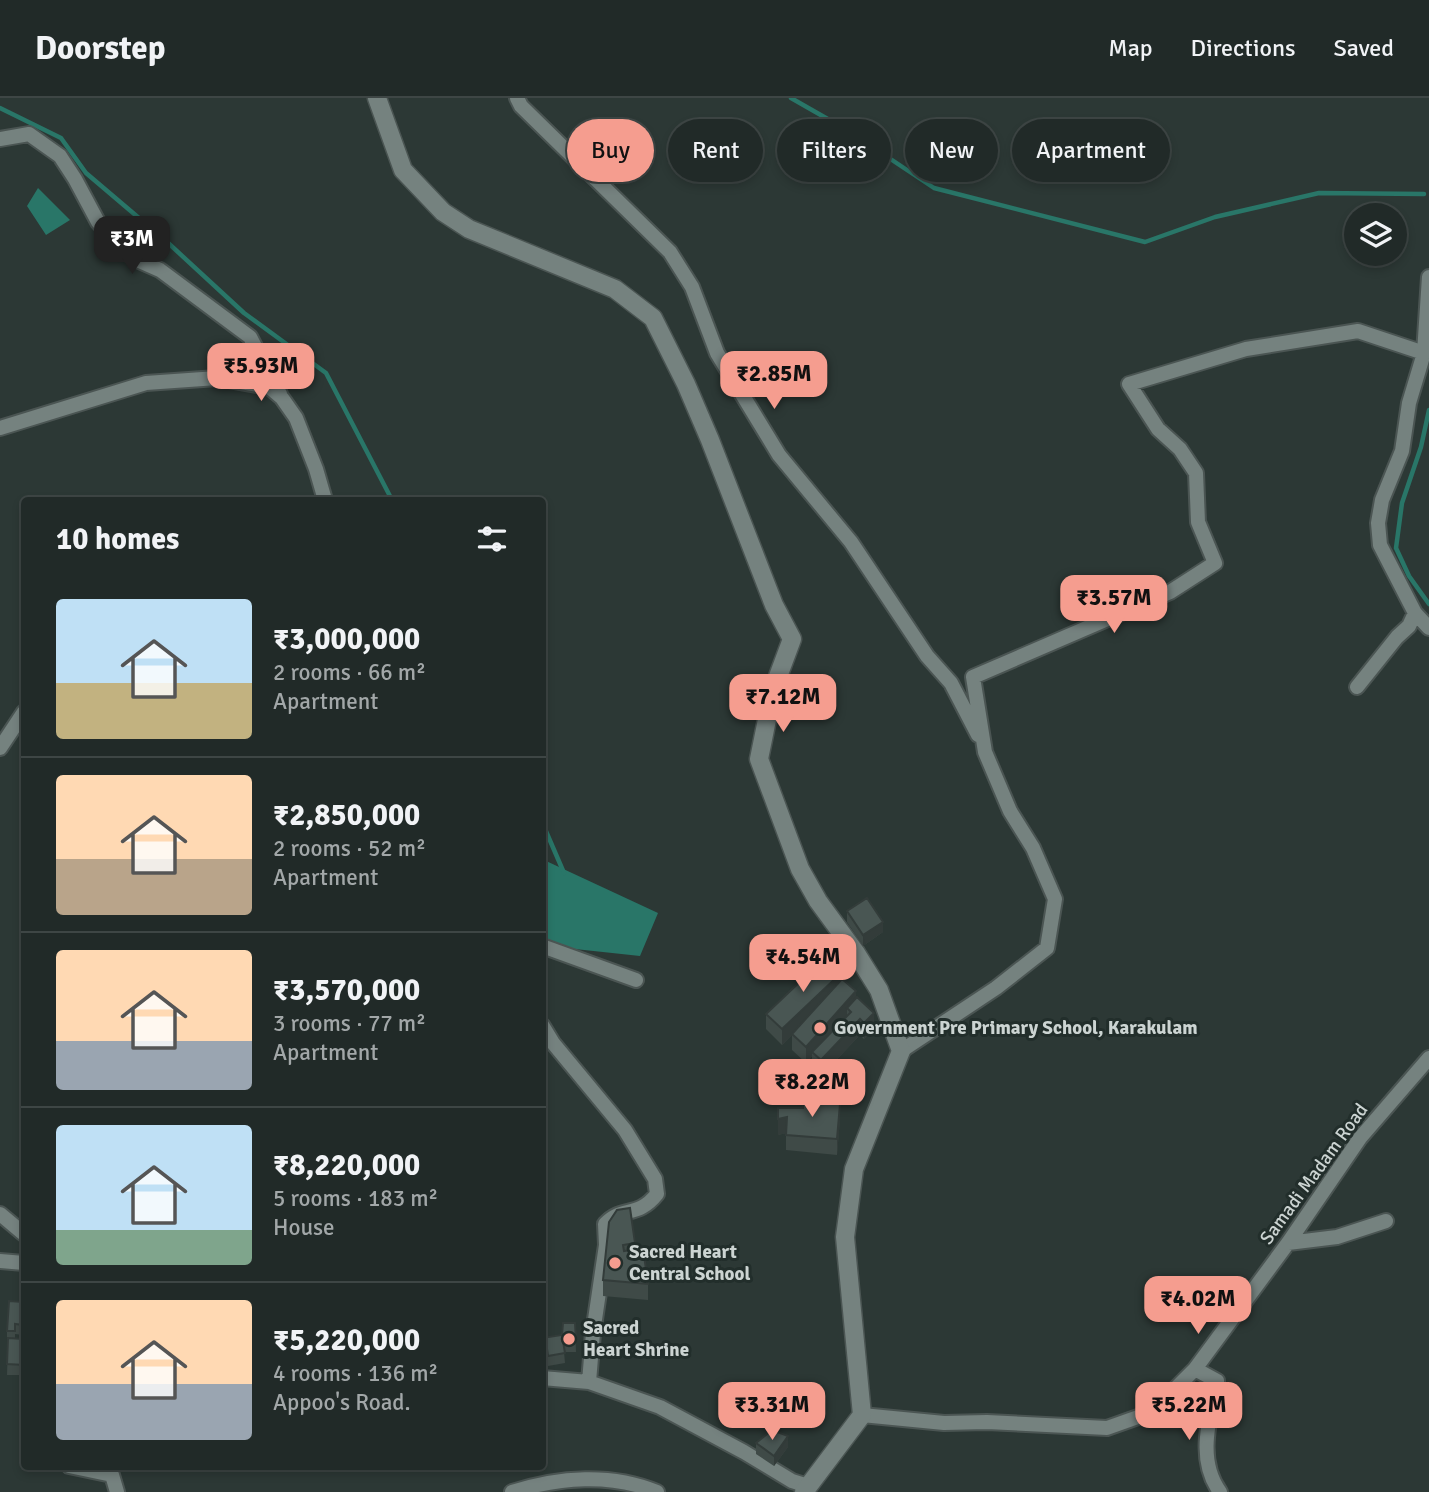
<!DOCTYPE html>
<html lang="en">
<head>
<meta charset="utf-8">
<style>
	body { margin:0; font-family:Signika,sans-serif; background:#2d3634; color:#f1f3f6; height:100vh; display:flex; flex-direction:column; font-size:26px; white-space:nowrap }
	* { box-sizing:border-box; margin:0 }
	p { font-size:23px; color:#a2a7a8 }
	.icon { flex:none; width:38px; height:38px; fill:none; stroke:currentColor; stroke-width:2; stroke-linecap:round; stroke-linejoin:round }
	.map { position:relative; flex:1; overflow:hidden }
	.details { position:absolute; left:21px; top:399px; width:525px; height:973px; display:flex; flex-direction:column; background:#212a28; border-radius:7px; box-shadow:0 4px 10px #0003,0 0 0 2px #3e4645 }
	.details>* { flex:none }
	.banner { position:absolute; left:567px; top:21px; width:665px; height:63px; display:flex; gap:14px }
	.tools { position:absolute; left:1344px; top:105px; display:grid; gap:14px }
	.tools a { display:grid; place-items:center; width:63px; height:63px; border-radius:50%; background:#212a28; box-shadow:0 4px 10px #0003,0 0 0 2px #3e4645; font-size:35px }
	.price { position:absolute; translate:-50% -60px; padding:0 16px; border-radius:14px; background:#f59d8f; color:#111; font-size:23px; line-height:46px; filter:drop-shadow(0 2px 4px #0008) }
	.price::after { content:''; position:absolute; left:50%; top:42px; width:21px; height:16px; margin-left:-10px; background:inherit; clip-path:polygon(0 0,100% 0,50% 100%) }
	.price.current { background:#222; color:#fff }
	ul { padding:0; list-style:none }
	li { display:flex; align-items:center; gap:21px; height:175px; padding:0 35px }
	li+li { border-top:2px solid #3e4645 }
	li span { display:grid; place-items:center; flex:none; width:196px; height:140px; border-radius:7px; color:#555 }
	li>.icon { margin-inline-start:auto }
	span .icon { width:84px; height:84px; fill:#fffc; stroke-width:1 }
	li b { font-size:30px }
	h2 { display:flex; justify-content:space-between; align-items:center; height:84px; padding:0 35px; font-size:30px }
	.chip { padding:0 24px; border-radius:32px; background:#212a28; box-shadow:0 4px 10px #0003,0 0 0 2px #3e4645; font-size:24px; line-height:63px }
	.chip.current { background:#f59d8f; color:#111 }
	header { display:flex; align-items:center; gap:42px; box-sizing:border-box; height:98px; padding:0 35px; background:#212a28; border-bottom:2px solid #3e4645 }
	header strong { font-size:33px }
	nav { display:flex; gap:38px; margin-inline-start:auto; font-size:24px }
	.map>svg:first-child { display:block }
	.water { fill:#297668 }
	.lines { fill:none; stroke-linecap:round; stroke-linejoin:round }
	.stream { stroke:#297668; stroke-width:4.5 }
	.street-casing { stroke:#4b5553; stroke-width:18 }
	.secondary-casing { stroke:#4b5553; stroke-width:21 }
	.street { stroke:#75827f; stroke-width:14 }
	.secondary { stroke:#75827f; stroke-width:18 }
	.wall { fill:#3f4a47 }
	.shaded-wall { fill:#333c3a }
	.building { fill:#495653; stroke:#333c3a; stroke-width:2 }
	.poi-dot { fill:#f59d8f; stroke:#222e2b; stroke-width:2.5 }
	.labels { text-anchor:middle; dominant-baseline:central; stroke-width:6; stroke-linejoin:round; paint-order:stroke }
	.poi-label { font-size:19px; font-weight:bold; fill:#ccd4d2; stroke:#222e2b; text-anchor:start }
	.street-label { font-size:19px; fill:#ccd4d2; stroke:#222e2b }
</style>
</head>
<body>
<header>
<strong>Doorstep</strong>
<nav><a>Map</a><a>Directions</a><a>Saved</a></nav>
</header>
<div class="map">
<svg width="1429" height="1394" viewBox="0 0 1429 1394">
	<rect width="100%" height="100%" fill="#2c3835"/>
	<path class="water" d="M38 90 70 122 46 137 27 108Z
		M544 762 658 815 640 858 547 848 543 841Z"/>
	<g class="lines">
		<path class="stream" d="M791 0 847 32 934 90 1145 144 1215 119 1319 95 1424 96
			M0 10 61 40 86 75 166 143 244 215 326 275 392 402
			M1429 312 1421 349 1402 405 1396 450 1409 478 1429 506
			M542 724 564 775"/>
		<defs>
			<path id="street" d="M517 0 521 8 670 154 692 189 717 255 779 357 851 444 927 558 951 585 978 637
				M0 41 29 36 60 58 75 81 98 124 120 149 135 161 160 172 250 239 280 296
				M1429 179 1424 255 1409 305 1402 353 1382 402 1378 425 1380 447 1415 515 1429 530
				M0 330 146 285 217 280 269 289 282 300 296 320 316 371 325 402
				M1357 589 1397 539 1409 528 1415 515
				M0 650 24 614
				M542 848 636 882
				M542 927 553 945 625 1032 655 1081 657 1096C637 1121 623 1107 605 1126L606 1147 593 1235 589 1284
				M901 953 996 890 1047 850 1055 801 1033 750 1010 713 985 654 973 579 1170 494 1215 465 1198 424 1196 375 1180 351 1158 331 1129 286 1246 251 1358 233 1424 255
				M0 1116 24 1136
				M1288 1145 1337 1139 1386 1123
				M0 1163 24 1165
				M1195 1271 1217 1283C1210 1320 1196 1361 1220 1394
				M542 1280 589 1284 660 1309 744 1354 792 1383 808 1388
				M862 1317 944 1325 987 1324 1107 1330 1152 1314 1195 1271 1288 1145 1360 1040 1429 960
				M69 1368 112 1377 117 1394
				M512 1394C559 1379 611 1375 657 1394"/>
			<path id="secondary" d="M377 0 403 72 443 114 469 131 615 191 653 220 686 286 710 342 774 507 792 541 773 592 759 661 800 771 818 803 856 855 879 892 901 953 854 1071 845 1139 862 1317 804 1394"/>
		</defs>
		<use href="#street" class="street-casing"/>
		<use href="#secondary" class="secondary-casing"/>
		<use href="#street" class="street"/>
		<use href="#secondary" class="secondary"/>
	</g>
	<path class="wall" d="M847 813 883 834 863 848 847 824Z
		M839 884 856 901 874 931 864 941 860 937 821 978 812 970V958L806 965 792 952V937L782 947 766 931V916Z
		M821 1004 840 1021 837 1057 786 1052V1035L778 1037 803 1010Z
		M609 1124 635 1145V1152L648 1186V1202L603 1198V1182Z
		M24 1204 23 1237 15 1236V1240L24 1241V1277H7L8 1244H7V1233Z
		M575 1225 576 1254H564L565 1265 548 1268 547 1262H542V1240L562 1237Z
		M756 1345 788 1349 774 1368 756 1356Z"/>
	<path class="shaded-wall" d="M883 824V834L863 848V837Z
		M839 877V893L782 947V931Z
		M856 893V909L847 910V919L812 954V958L806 965V949Z
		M874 915V931L864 941V925Z
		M860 921V937L821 978V962Z
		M840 1006V1021L837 1057V1041Z
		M787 1019V1035L778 1037V1021Z
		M788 1338V1349L774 1368V1358Z"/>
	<path class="building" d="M867 800 883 824 863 837 847 813Z
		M824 861 839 877 782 931 766 916Z
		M842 881 856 893 806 949 792 936Z
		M857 899 874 915 864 925 860 921 821 962 812 954 851 914 847 910Z
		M803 998H819L821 1004 840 1006 837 1041 786 1037 787 1019 778 1021V1010H803Z
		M630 1110 635 1145 623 1147 624 1153 643 1150 648 1186 603 1182 609 1124 617 1112Z
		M9 1203 24 1204 23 1227 15 1226V1233H7Z
		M563 1225H575L576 1243H563L565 1255 548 1258 547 1251 542 1252V1240L562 1237Z
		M8 1240 24 1241V1267L7 1266Z
		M772 1332 788 1338 774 1358 756 1345Z"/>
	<g class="poi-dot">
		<circle cx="820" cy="930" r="7"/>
		<circle cx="615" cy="1165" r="7"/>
		<circle cx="569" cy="1241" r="7"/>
	</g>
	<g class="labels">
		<g class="poi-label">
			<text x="834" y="930">Government Pre Primary School, Karakulam</text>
			<text x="629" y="1154">Sacred Heart<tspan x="629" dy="22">Central School</tspan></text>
			<text x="583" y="1230">Sacred<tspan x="583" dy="22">Heart Shrine</tspan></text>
		</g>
		<g class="street-label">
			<text transform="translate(1314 1076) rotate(-54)">Samadi Madam Road</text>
		</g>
	</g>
</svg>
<div class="tools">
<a><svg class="icon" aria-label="layers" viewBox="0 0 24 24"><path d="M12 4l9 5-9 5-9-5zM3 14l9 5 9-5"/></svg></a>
</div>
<b class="price current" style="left:132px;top:178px">₹3M</b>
<b class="price" style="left:261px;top:305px">₹5.93M</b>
<b class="price" style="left:774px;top:313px">₹2.85M</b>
<b class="price" style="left:1114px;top:537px">₹3.57M</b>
<b class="price" style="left:783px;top:636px">₹7.12M</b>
<b class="price" style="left:803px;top:896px">₹4.54M</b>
<b class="price" style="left:812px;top:1021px">₹8.22M</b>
<b class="price" style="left:1198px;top:1238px">₹4.02M</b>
<b class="price" style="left:772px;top:1344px">₹3.31M</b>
<b class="price" style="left:1189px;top:1344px">₹5.22M</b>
<div class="banner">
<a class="chip current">Buy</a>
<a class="chip">Rent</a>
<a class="chip">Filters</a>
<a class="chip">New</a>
<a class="chip">Apartment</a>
</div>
<section class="details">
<h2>10 homes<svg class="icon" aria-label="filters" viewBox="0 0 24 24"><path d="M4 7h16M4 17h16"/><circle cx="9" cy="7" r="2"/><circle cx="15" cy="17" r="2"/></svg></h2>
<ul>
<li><span style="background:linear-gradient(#bfe0f5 60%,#c2b280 0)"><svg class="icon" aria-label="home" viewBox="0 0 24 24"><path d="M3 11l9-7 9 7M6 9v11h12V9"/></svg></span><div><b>₹3,000,000</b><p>2 rooms · 66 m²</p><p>Apartment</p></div></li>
<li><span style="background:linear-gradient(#ffd9b3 60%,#b9a48a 0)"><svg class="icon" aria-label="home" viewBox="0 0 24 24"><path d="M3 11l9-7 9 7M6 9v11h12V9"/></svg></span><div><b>₹2,850,000</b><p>2 rooms · 52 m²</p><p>Apartment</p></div></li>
<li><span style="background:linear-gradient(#ffd9b3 65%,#9aa5b1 0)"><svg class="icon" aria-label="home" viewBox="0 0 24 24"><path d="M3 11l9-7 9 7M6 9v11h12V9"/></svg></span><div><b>₹3,570,000</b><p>3 rooms · 77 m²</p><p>Apartment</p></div></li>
<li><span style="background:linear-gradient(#bfe0f5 75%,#7fa58c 0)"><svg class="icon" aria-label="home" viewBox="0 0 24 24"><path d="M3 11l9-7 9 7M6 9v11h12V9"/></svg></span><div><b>₹8,220,000</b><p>5 rooms · 183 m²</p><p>House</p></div></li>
<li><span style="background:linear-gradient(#ffd9b3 60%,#9aa5b1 0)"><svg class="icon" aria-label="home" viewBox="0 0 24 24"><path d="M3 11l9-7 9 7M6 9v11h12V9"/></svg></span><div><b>₹5,220,000</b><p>4 rooms · 136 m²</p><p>Appoo's Road.</p></div></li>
</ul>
</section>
</div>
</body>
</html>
